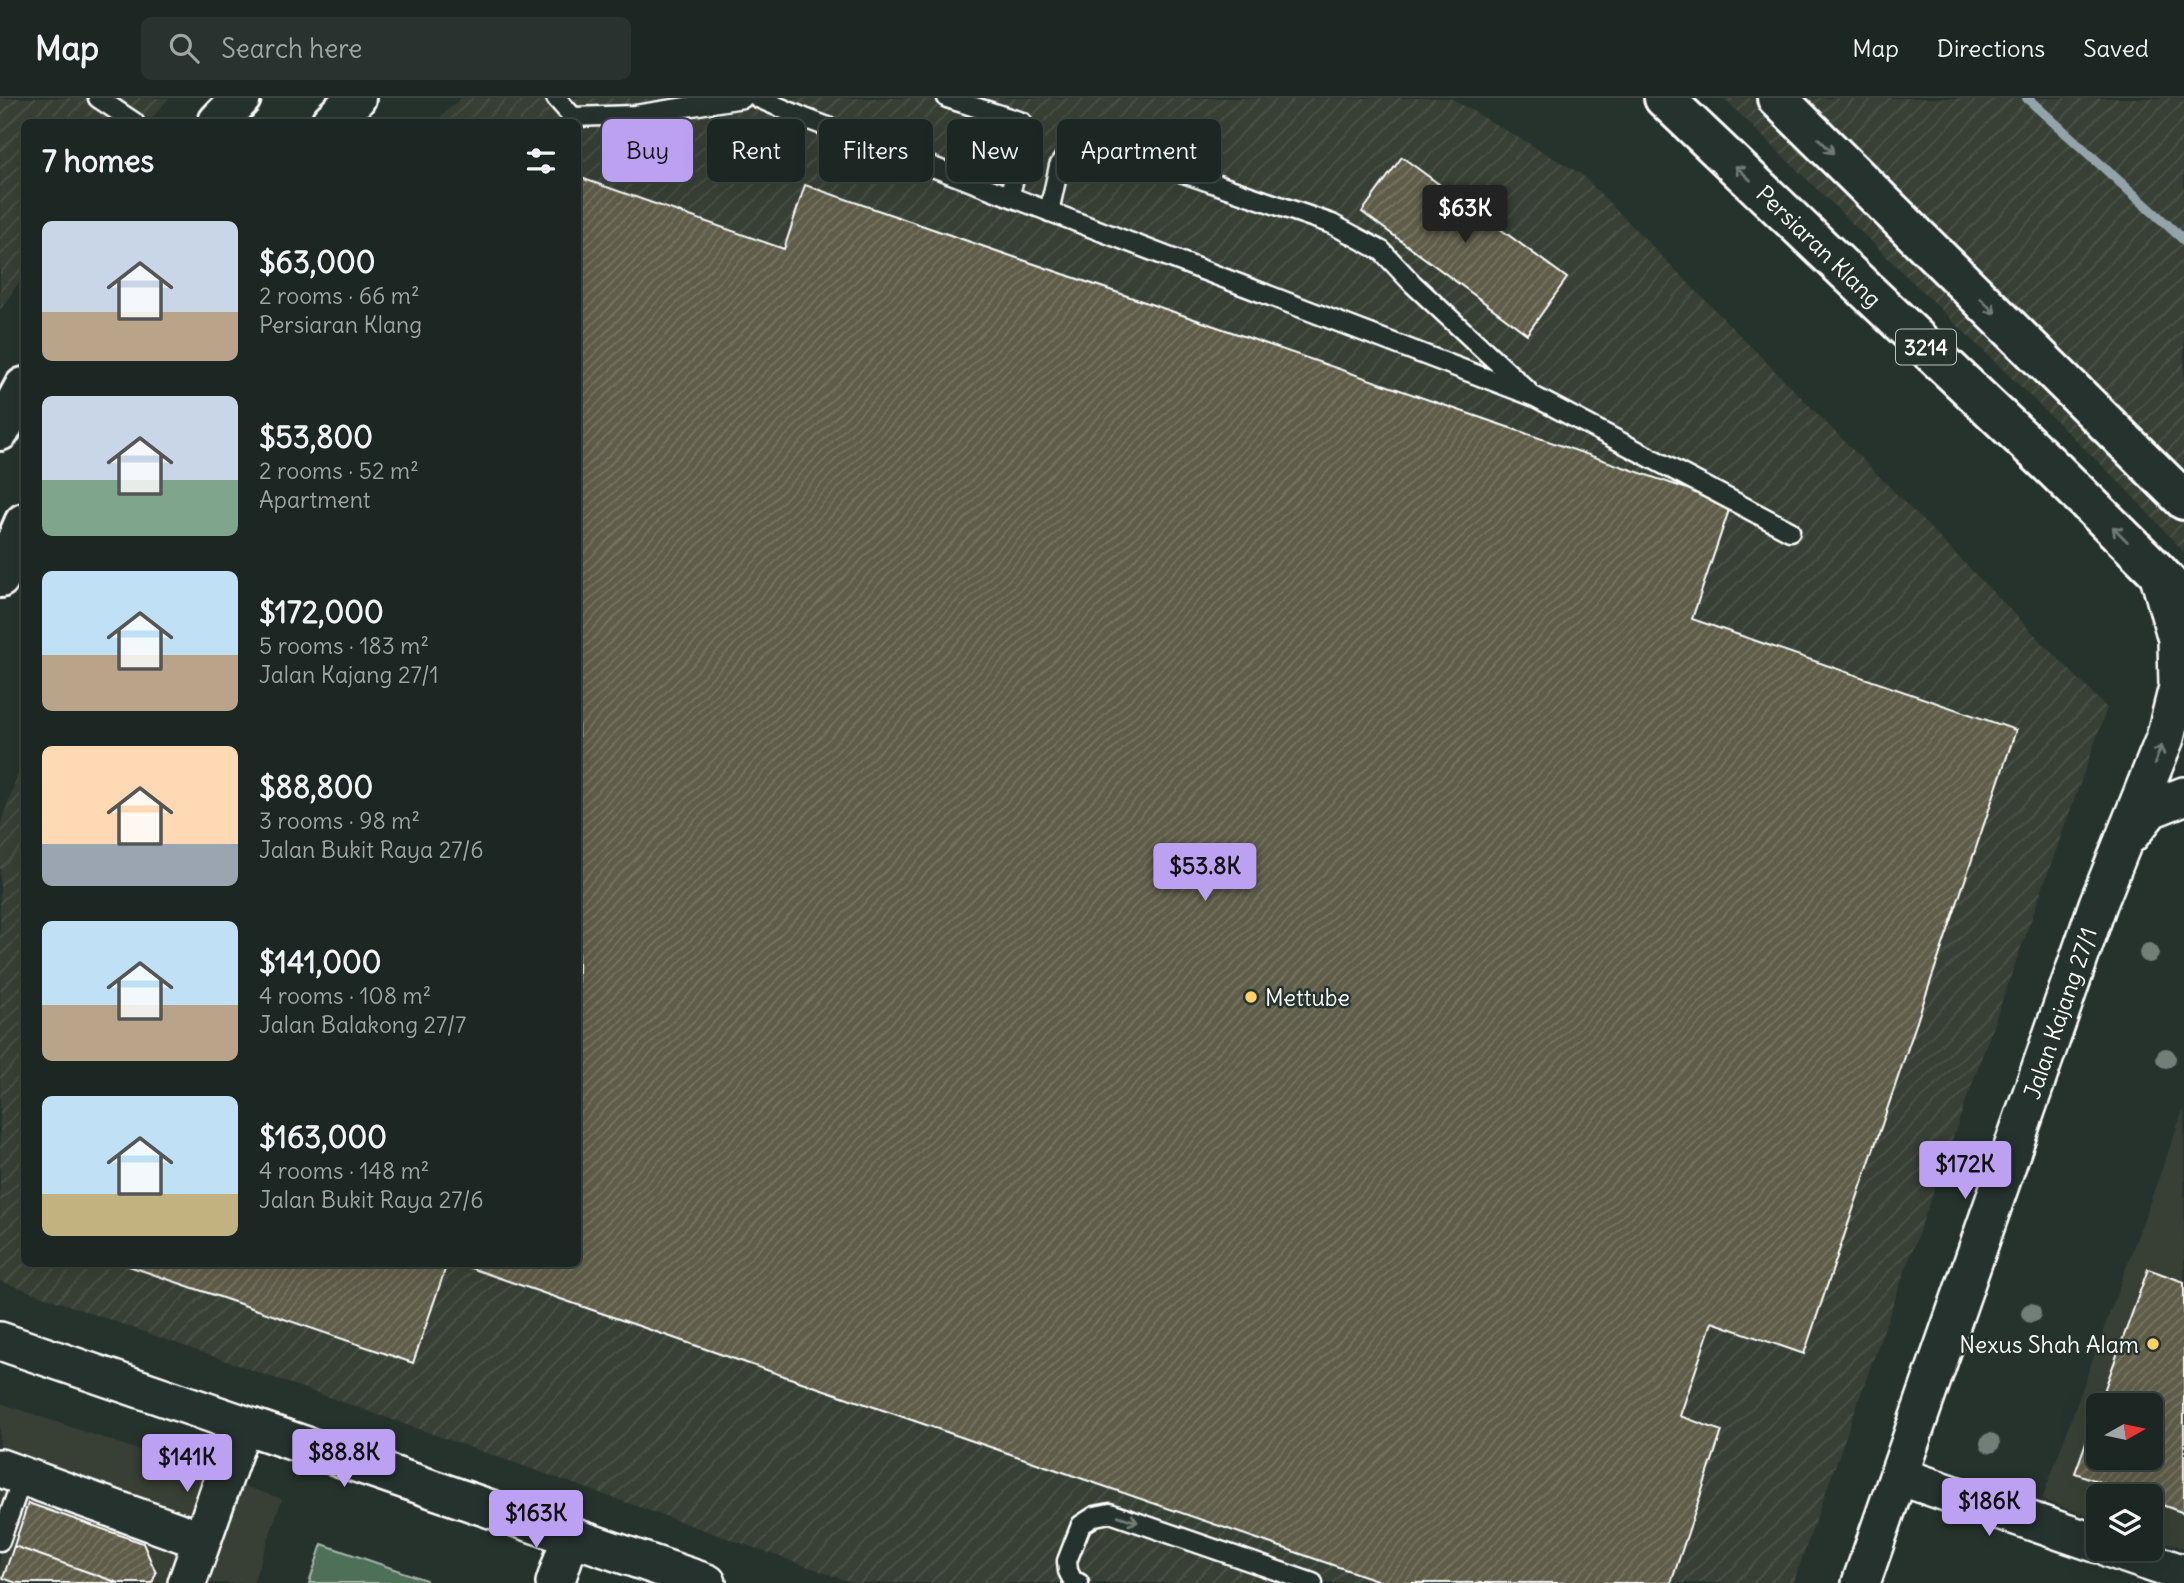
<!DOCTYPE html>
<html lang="en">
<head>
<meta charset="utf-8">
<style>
	body { margin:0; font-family:Delius,sans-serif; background:#29322f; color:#f1f3f6; height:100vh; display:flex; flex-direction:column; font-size:26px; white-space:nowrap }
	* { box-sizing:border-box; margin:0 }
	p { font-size:23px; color:#a0a5a5 }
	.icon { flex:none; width:38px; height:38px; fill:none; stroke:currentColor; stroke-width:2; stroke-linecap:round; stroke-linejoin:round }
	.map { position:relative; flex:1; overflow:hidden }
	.panel { position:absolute; left:21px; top:21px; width:560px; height:1148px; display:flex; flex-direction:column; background:#1c2622; border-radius:10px; box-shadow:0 7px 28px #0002,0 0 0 2px #3a4340 }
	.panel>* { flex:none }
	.banner { position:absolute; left:602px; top:21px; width:665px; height:63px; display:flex; gap:14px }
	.needle { width:46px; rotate:81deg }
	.controls { position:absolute; left:2086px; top:1295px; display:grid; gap:14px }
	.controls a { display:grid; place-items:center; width:77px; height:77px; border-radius:10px; background:#1c2622; box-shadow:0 7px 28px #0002,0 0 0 2px #3a4340; font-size:35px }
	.price { position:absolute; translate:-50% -60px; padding:0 16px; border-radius:7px; background:#bca0f2; color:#111; font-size:23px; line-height:46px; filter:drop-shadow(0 2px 4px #0008) }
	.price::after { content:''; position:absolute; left:50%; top:42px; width:21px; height:16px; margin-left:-10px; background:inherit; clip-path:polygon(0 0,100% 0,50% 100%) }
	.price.current { background:#222; color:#fff }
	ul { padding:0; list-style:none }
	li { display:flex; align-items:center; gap:21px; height:175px; padding:0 21px }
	li span { display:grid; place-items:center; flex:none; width:196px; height:140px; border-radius:10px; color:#555 }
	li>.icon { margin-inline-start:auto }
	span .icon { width:84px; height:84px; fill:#fffc; stroke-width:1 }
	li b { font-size:30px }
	h2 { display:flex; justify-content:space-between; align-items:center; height:84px; padding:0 21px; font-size:30px }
	.tag { padding:0 24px; border-radius:10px; background:#1c2622; box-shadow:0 7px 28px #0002,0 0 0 2px #3a4340; font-size:24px; line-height:63px }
	.tag.current { background:#bca0f2; color:#111 }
	header { display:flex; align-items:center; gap:42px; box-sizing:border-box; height:98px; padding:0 35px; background:#1c2622; border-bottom:2px solid #3a4340 }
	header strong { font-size:33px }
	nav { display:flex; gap:38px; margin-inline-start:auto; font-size:24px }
	.search { width:490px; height:63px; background:#29322f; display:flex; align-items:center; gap:18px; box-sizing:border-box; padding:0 24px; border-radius:10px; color:#a0a5a5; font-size:26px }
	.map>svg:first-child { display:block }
	.built { fill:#374035; fill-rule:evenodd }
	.industrial { fill:url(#industrial-furrows) }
	.pitch { fill:#506f59; stroke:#a8b7ac; stroke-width:2 }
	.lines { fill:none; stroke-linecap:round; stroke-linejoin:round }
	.stream { stroke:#92a3a9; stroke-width:10 }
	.building { fill:url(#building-hatch); stroke:#fff; stroke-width:2 }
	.lane-casing { stroke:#fff; stroke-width:23 }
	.street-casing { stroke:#fff; stroke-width:42 }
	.primary-casing { stroke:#fff; stroke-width:44 }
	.lane { stroke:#26332d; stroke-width:18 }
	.street { stroke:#26332d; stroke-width:37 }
	.primary { stroke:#26332d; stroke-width:38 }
	.tree { fill:#727f77 }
	.oneway { stroke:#727a76 }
	.poi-dot { fill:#ffd166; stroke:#26332d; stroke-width:2.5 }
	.labels { text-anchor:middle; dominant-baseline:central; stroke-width:5; stroke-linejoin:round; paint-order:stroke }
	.shield { fill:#26332d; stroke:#bec2c0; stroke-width:2 }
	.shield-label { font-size:21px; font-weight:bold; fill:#fff }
	.street-label { font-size:23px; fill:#fff; stroke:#26332d }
	.poi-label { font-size:23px; fill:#fff; stroke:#26332d; text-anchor:start }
</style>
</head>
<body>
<header>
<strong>Map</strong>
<div class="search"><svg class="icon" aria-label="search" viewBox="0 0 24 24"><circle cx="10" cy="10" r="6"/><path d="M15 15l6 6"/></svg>Search here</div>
<nav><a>Map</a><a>Directions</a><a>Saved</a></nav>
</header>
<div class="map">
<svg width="2184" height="1485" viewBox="0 0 2184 1485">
	<defs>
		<pattern id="industrial-furrows" width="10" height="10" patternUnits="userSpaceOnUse" patternTransform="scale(1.75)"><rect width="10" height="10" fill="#374035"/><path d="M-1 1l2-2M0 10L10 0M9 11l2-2" fill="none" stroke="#4b5349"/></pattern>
		<pattern id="building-hatch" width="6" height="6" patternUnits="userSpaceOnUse" patternTransform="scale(1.75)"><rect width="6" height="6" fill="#5f5d49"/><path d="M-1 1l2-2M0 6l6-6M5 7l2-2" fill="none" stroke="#777564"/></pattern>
	</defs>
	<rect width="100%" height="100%" fill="#26332d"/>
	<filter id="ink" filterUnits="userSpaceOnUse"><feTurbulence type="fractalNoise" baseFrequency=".0143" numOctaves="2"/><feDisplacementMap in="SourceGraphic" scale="14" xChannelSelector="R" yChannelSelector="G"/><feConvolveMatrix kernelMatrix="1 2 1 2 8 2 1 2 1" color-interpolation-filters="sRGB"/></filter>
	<g filter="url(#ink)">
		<path class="built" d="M2184 1010V1450L2151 1439V1398H2098V1421L2042 1402ZM2098 1307H2151V1360H2098Z
			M0 1305 282 1401 253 1485H0Z"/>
		<path class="industrial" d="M0 0H169L149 24H24V177L0 212Z
			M461 0H1450L1581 76 2107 610 1793 1485H854L0 1183V728L24 658V1166H578V24H435Z
			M1723 0H2184V454L2125 390Z"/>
		<path class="pitch" d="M322 1446 426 1482 425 1485H309Z"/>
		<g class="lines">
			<path class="stream" d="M2027 0 2184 142"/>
		</g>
		<path class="building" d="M1402 59 1567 180 1527 236 1362 114Z
			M578 79 784 151 805 87 1731 406 1692 521 2016 632 1804 1256 1712 1224 1680 1318 1722 1333 1671 1485H1385L459 1166H578Z
			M123 1166H447L413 1265Z
			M2148 1171 2184 1184V1415L2151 1403V1398H2138L2075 1375 2098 1311V1360H2151V1307H2099Z
			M28 1405 143 1445 156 1475 152 1485H119L14 1448Z
			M14 1448 119 1485H16L3 1480Z"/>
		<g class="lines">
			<defs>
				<path id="lane" d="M98 0 134 24
					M556 0 573 19 635 17 743 0
					M758 0 807 21 1535 299 1790 433
					M947 0 1022 24 1025 44 1009 98
					M1049 114 1059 68 1071 49 1096 45 1332 126 1382 153 1413 186 1527 292
					M0 1443 23 1378
					M1079 1485 1073 1483 1068 1473 1067 1463 1081 1427 1095 1418 1110 1415 1313 1485"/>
				<path id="street" d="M2130 737 2151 711 2184 698
					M0 1243 707 1485
					M0 1370 201 1442
					M1899 1378 2098 1446
					M2111 1451 2184 1476
					M187 1485 243 1326
					M555 1485 571 1438
					M1861 1485 2098 806 2165 640 2178 589 2177 541 2158 474"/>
				<path id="primary" d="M1664 0 2055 372 2158 474 2184 503
					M1777 0 2184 402
					M218 24 241 0
					M331 24 356 0
					M0 333 24 289
					M0 480 24 425"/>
			</defs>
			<use href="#lane" class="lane-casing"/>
			<use href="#street" class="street-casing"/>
			<use href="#primary" class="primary-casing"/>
			<use href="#lane" class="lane"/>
			<use href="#street" class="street"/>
			<use href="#primary" class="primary"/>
		</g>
		<g class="tree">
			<circle cx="2149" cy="855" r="10"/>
			<circle cx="2166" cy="960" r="10"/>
			<circle cx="2031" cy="1215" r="10"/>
			<circle cx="1990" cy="1345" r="10"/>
		</g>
		<defs><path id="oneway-shaft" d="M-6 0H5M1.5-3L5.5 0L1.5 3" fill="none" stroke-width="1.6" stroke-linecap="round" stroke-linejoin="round" transform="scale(1.75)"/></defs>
		<g class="oneway">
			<use href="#oneway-shaft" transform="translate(1826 48) rotate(45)"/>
			<use href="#oneway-shaft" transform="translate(1743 75) rotate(-136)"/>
			<use href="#oneway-shaft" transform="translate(1988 208) rotate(45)"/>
			<use href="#oneway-shaft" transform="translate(2120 436) rotate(-135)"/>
			<use href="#oneway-shaft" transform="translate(2158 657) rotate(-69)"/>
			<use href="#oneway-shaft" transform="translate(1128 1421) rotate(19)"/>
		</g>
	</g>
	<g class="poi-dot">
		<circle cx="1251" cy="899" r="7"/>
		<circle cx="2153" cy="1246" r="7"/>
	</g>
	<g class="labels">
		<rect class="shield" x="1896" y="231.5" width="60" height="35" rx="5"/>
		<g class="shield-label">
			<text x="1926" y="249">3214</text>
		</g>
		<g class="street-label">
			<text transform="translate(1819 148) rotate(44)">Persiaran Klang</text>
			<text transform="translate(2060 915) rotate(-71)">Jalan Kajang 27/1</text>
		</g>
		<g class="poi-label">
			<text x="1265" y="899">Mettube</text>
			<text x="2139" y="1246" text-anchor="end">Nexus Shah Alam</text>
		</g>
	</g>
</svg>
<div class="controls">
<a><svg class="needle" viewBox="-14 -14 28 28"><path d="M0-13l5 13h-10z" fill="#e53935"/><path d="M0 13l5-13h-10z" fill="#a0a5a5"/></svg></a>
<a><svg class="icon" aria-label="layers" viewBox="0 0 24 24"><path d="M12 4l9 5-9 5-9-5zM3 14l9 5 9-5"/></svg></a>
</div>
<b class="price current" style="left:1465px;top:147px">$63K</b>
<b class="price" style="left:1205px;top:805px">$53.8K</b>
<b class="price" style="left:1965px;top:1103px">$172K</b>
<b class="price" style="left:344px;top:1391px">$88.8K</b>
<b class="price" style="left:187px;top:1396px">$141K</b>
<b class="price" style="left:1989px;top:1440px">$186K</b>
<b class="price" style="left:536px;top:1452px">$163K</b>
<div class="banner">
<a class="tag current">Buy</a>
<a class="tag">Rent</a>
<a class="tag">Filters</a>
<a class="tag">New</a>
<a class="tag">Apartment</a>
</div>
<section class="panel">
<h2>7 homes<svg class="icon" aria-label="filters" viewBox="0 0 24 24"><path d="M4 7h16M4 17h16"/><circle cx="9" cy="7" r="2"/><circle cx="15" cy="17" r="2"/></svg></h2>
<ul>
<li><span style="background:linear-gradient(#c9d6e8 65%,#b9a48a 0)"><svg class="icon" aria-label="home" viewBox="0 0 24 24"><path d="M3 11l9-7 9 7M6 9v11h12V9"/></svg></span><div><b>$63,000</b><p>2 rooms · 66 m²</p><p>Persiaran Klang</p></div></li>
<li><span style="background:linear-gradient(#c9d6e8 60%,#7fa58c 0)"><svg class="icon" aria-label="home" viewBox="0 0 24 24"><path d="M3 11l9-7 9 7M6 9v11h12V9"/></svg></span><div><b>$53,800</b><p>2 rooms · 52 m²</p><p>Apartment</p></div></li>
<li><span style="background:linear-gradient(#bfe0f5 60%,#b9a48a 0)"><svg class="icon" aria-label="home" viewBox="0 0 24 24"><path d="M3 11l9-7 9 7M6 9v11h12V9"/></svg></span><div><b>$172,000</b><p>5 rooms · 183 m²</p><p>Jalan Kajang 27/1</p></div></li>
<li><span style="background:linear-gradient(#ffd9b3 70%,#9aa5b1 0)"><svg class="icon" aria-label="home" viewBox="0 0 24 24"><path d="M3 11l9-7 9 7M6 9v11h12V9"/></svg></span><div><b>$88,800</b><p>3 rooms · 98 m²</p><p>Jalan Bukit Raya 27/6</p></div></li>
<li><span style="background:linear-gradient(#bfe0f5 60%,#b9a48a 0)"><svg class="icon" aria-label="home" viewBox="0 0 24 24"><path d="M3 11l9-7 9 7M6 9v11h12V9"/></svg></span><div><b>$141,000</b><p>4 rooms · 108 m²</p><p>Jalan Balakong 27/7</p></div></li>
<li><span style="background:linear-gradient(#bfe0f5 70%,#c2b280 0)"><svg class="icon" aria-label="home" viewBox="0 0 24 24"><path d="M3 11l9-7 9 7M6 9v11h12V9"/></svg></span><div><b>$163,000</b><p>4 rooms · 148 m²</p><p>Jalan Bukit Raya 27/6</p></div></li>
</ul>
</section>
</div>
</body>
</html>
